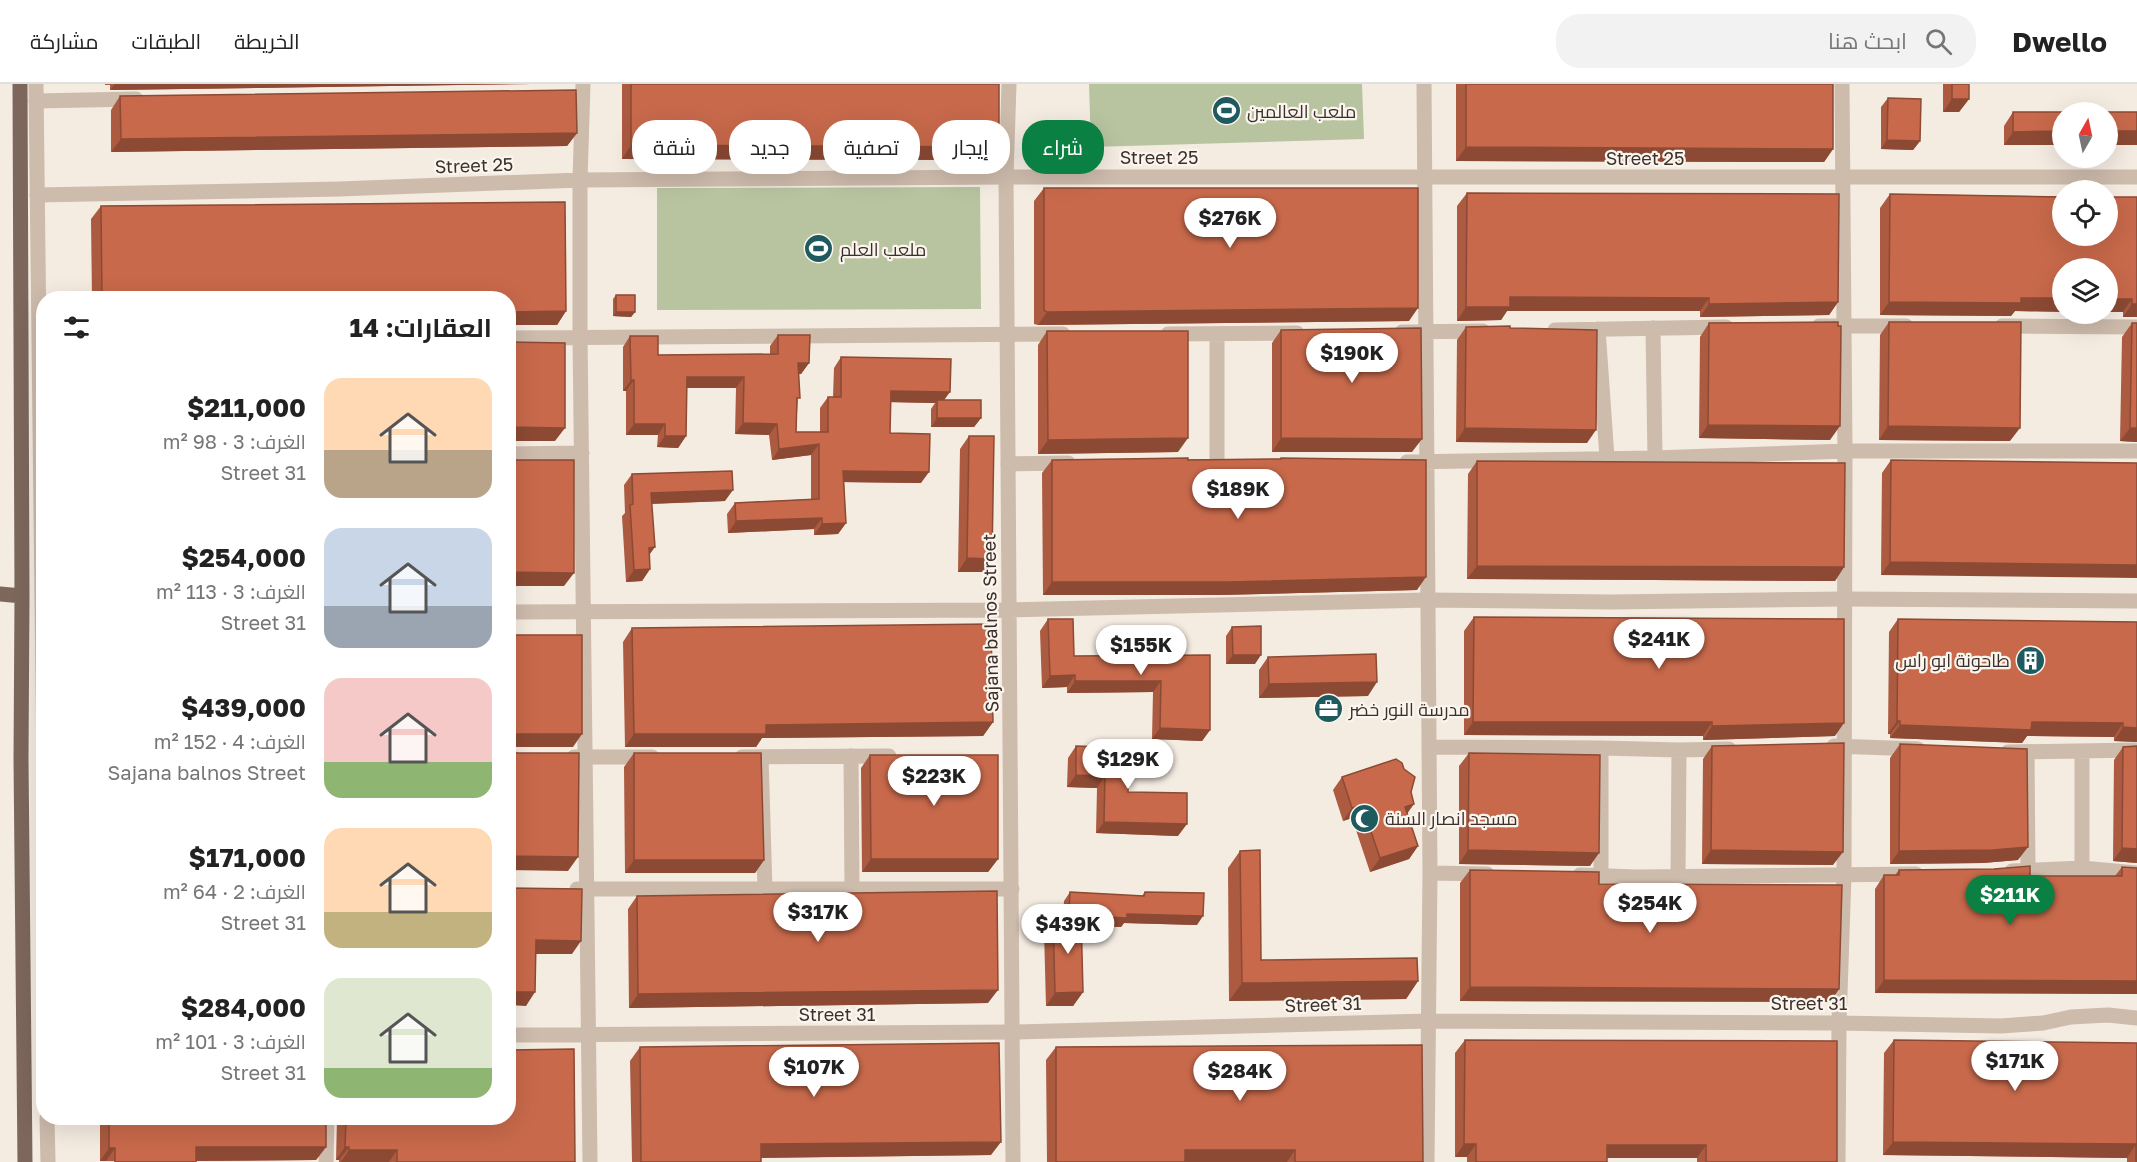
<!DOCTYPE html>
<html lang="ar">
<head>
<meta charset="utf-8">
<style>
	body { margin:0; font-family:"Golos Text",Cairo,sans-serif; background:#f2f2f2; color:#222; direction:rtl; height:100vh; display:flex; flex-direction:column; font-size:22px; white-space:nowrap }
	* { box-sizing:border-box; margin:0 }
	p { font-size:20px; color:#767676 }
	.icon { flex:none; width:33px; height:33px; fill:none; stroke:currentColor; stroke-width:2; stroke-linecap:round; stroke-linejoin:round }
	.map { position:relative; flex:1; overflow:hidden; direction:ltr }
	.sheet { position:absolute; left:36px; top:207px; width:480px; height:834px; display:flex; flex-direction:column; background:#fff; border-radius:24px; box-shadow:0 6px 24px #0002; direction:rtl }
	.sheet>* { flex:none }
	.top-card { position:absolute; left:534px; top:36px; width:570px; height:54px; direction:rtl; display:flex; gap:12px }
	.needle { width:39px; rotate:9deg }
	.controls { position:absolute; left:2052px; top:18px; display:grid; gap:12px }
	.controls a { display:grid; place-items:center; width:66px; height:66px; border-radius:50%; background:#fff; box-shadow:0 6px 24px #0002; font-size:30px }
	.price { position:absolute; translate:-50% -51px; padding:0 14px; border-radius:21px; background:#fff; color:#222; font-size:20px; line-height:39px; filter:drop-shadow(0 2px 3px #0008) }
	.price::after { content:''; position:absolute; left:50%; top:36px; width:18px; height:14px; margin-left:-9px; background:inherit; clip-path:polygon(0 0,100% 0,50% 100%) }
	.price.active { background:#0b8043; color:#fff }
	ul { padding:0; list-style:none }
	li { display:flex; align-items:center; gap:18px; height:150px; padding:0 24px }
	li span { display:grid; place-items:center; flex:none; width:168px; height:120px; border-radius:18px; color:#555 }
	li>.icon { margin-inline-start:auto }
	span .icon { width:72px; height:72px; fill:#fffc; stroke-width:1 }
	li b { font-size:26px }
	h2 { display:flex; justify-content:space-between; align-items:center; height:72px; padding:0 24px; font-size:26px }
	.tag { padding:0 21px; border-radius:24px; background:#fff; box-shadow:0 6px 24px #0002; font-size:21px; line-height:54px }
	.tag.active { background:#0b8043; color:#fff }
	header { display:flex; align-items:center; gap:36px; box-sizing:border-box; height:84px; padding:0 30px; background:#fff; border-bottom:2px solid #e0e0e0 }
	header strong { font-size:28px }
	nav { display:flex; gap:33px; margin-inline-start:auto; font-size:21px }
	.search { width:420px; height:54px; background:#f2f2f2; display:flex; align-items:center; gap:15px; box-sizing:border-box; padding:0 21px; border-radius:24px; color:#767676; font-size:22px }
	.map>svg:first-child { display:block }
	.green { fill:#b8c4a0 }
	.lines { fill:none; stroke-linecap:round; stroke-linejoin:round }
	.minor { stroke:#cdbbac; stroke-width:15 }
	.tertiary { stroke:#cdbbac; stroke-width:15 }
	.primary { stroke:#7d675c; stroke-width:15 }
	.wall { fill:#ac5a40 }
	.shaded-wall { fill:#8c4a34 }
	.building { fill:#c8694b; stroke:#8c4a34; stroke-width:1.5 }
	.labels { text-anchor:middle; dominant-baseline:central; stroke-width:4.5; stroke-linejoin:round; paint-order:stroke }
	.poi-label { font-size:18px; fill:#3b302b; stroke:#fbf5ee; text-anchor:start }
	.street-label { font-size:18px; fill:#3b302b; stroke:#fbf5ee }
</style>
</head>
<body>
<header>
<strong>Dwello</strong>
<div class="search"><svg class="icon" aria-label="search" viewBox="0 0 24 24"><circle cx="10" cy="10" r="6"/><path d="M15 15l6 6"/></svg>ابحث هنا</div>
<nav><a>الخريطة</a><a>الطبقات</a><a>مشاركة</a></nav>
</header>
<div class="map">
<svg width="2137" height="1078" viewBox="0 0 2137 1078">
	<rect width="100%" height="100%" fill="#f4ebe1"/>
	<path class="green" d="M1089 0H1362L1364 55 1091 63Z
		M980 103 981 225 657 226V104Z"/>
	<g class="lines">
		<path class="minor" d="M583 0 580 96V253L590 1078
			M1424 0 1430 789 1427 1078
			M36 17 136 15
			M37 111 339 105 580 96 1006 93H2137
			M1819 242H1906
			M2002 242 2137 243
			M1653 244 1655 374
			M1598 245 1607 374
			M1555 246 1726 243
			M1402 248 1483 247
			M1168 250 1297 249
			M508 254 1063 250
			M508 370 582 369
			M1217 377V250
			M1407 378 1655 374 1845 367H2137
			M1008 380 1068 379
			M1834 662 1918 665
			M1429 663 1601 664 1679 666 1729 665
			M1601 664V792
			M2008 668 2137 666
			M2082 668V784
			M2027 669 2028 785
			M851 672 852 805
			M574 673H652
			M742 673 889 672
			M761 673 765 805
			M2012 787 2082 784 2137 789
			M1430 789 1487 790
			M1580 791 1637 793 1916 790
			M1678 792 1679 666
			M577 805H1012
			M508 951 1013 948 1428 937 1839 939 2001 942 2043 939 2071 933 2108 931 2137 934
			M326 1078 327 1034
			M1838 1078 1839 939 1844 791 1845 367 1842 0"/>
		<path class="tertiary" d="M36 0 44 685
			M1009 0 1006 93 1013 1078
			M508 528 1008 526 1427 516 1611 518 1845 515 2137 517
			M47 1034 48 1078"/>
		<path class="primary" d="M20 0 22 512 21 675 25 1078
			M0 510 22 512"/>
	</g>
	<path class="wall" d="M105 0H532L110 6V1H105Z
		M622 0H999V63L989 76 622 75Z
		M1456 0H1833V65L1824 78 1456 77Z
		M1943 0H1969V15L1959 28H1943Z
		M120 12 577 49 567 62 111 68V26Z
		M1888 14 1920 57 1913 66 1881 65V23Z
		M2013 28H2137V61H2108L2062 28V61H2004V42Z
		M1047 38 1071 59 1064 68H1040V47Z
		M1044 104 1409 237 1038 241 1034 240V117Z
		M1467 109 1838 218 1829 231 1700 233V227H1507L1501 236 1457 237V122Z
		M1890 110 2108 113 2137 233H2123V228L2015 227 2011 232 1880 231V124Z
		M565 118 566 227 557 241H508V214H92L91 135 101 122Z
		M616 211 635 228 631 233 613 232V215Z
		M1889 238 2010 357 1879 356 1880 251Z
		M1709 239 1830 356 1699 354 1700 253Z
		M2132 239H2137V358L2120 357 2122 253Z
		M1466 243 1510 244 1587 359 1456 358 1457 256Z
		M1281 246 1412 368H1272V259Z
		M1047 247 1178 368 1038 370V261Z
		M778 251 809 279 801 290H799L796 348H820V324L828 313H833L834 284 841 273 944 316 981 334 974 343H931V325L935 319 891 318 890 349 921 399 844 398 846 439 838 450 814 451V445L728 449 727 430 735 419 811 415V371L772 376 769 351 735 350 736 304H687L686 352 678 364 657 363 658 351H626V307H623V263L630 252 658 271 770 270V262Z
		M969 352 992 475 983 488H958L960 365Z
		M1281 374 1417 506 1220 511H1043L1042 389 1052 376 1280 375Z
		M1891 376 2137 379 1881 491 1882 389Z
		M1477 377 1844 483 1835 497 1467 495 1468 390Z
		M632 390 725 417 652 420 649 471 650 485 642 497 626 498 622 432 625 429 624 401Z
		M1474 533 1835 652 1703 656V652L1464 651V547Z
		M1048 535 1074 572 1210 571V646L1202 657 1152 655 1153 608 1067 609V603L1042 604 1040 547Z
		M1898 535 2137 538V658L2114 657V653L2027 652 2022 659 1890 654V650H1888L1889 548Z
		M1232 543 1255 580H1226V552Z
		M632 544 993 638 983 652 762 654 756 663H625L623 558Z
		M1268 573 1368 612 1259 614V586Z
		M1900 660 2018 776 1983 779 1890 780V674Z
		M1076 662 1128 708 1178 752 1096 749 1097 704 1067 703 1068 674Z
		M1712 662 1833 781 1702 780 1703 675Z
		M2137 662V779L2113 777 2114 676 2123 663Z
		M634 669 764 776 755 789H625L624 683Z
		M1469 669 1590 782 1459 780V682Z
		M870 671 998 775 988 788H862L861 684Z
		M1342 693 1411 708 1407 729 1418 762 1409 775 1370 788 1352 734 1343 737 1333 706Z
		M1240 767 1261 876 1418 897 1406 915 1229 917 1228 784Z
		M2122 783 2137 910 1875 909V805L1884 791H1895L1899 786 2030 792H2115Z
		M1470 786 1599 800 1839 905 1830 918 1460 917V799Z
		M1070 808 1142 812 1145 808 1197 841 1124 839 1121 843 1081 841 1083 908 1073 922H1046L1044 847 1053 833H1063L1064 817Z
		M637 812 988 919 629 924 628 825Z
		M1465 956 1837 1078H1697V1074H1607V1078H1467V1073H1455V969Z
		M1894 956 2137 959V1078H2127V1074L1883 1071 1884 969Z
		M640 963 991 1071 761 1074V1078H632L630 977Z
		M1056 963 1423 1078H1047L1046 976Z
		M100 1034H326V1063L316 1076 196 1077V1078L100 1077Z
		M337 1034H508L575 1078H339V1076H336Z"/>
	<path class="shaded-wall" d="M115 0H532L110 6Z
		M1952 15H1969L1959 28H1943Z
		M2062 47V61H2004L2013 48Z
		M2108 47H2137V61H2108Z
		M577 49 567 62 111 68 121 55Z
		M1887 56 1920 57 1913 66 1881 65Z
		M1046 59H1071L1064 68H1040Z
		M631 61 999 63 989 76 622 75Z
		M1466 63 1833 65 1824 78 1456 77Z
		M1510 213 1709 214 1700 227H1507L1501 236 1457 237 1466 223Z
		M2021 214H2062V228L2015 227 2011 232 1880 231 1889 218Z
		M2108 215H2132L2123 228H2108Z
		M1838 218 1829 231 1700 233 1709 220Z
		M2132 220H2137V233H2123Z
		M1418 224 1409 237 1038 241 1047 228Z
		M566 227 557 241H508V228Z
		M616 228H635L631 233 613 232Z
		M798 279H809L801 290H790Z
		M687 293H744L736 304H679Z
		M631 296H634L626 307H623Z
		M891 307 950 308 942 319 937 316 935 319 883 318Z
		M937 334H981L974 343H931Z
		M743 339 777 340 769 351 735 350Z
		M634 340H665L658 351H626Z
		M1708 341 1840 342 1830 356 1699 354Z
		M1888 342 2020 344 2010 357 1879 356Z
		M508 343 565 344 555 357H508Z
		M1465 344 1596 346 1587 359 1456 358Z
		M2130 344H2137V358L2120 357Z
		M665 352H686L678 364 657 363Z
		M1188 354 1178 368 1038 370 1048 356Z
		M1281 354 1422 355 1412 368H1272Z
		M819 360 811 371 772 376 779 365Z
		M843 387 929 388 921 399 836 398Z
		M733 406 725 417 643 420 651 409Z
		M822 434 814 445 728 449 736 437Z
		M846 439 838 450 814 451 822 440Z
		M655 463 647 474 649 464Z
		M967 474 992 475 983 488H958Z
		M1890 478 2137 481V494L1881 491Z
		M1477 482 1844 483 1835 497 1467 495Z
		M650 485 642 497 626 498 634 486Z
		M508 488 574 489 564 502H508Z
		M1426 493 1417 506 1220 511H1043L1052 498Z
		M1233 571H1261L1255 580H1226Z
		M1075 591 1067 603 1042 604 1050 592Z
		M1075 597H1161L1153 608 1067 609Z
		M1377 598 1368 612 1259 614 1269 600Z
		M1897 637H1900L1890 650H1888Z
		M993 638 983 652 762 654 756 663H625L634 650 766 641Z
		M1473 638H1712L1703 652 1464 651Z
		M2032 638 2123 639 2114 653 2027 652 2022 659 1890 654 1900 641Z
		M1844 639 1835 652 1703 656 1712 642Z
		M2123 643 2137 644V658L2114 657Z
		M1160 644 1210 646 1202 657 1152 655Z
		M517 650H582L573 663H508V657L512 652Z
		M1076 691 1105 692 1097 704 1067 703Z
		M1414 720 1404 734 1405 723Z
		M1362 721 1352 734 1343 737 1352 724Z
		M1104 738 1187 740 1178 752 1096 749Z
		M1418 762 1409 775 1370 788 1380 774Z
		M2028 763 2018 776 1983 779 1890 780 1899 767Z
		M2122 764 2137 765V779L2113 777Z
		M1468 766 1599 769 1590 782 1459 780Z
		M1711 766 1843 768 1833 781 1702 780Z
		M508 772 578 773 568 787 508 786Z
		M871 775H998L988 788H862Z
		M634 776H764L755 789H625Z
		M1127 830 1203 832 1197 841 1124 839 1121 843 1063 840 1069 831Z
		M536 856 581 857 572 870H526Z
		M1884 896 2137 897V910L1875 909Z
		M1418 897 1406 915 1229 917 1242 899Z
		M1470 903 1839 905 1830 918 1460 917Z
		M998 906 988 919 629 924 638 910Z
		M508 908H535L526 922 508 921Z
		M1083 908 1073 922H1046L1055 909Z
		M1001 1058 991 1071 751 1074 761 1060Z
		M1893 1058 2136 1060 2127 1074 1883 1071Z
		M1464 1060H1476L1467 1073H1455Z
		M1607 1061H1706L1697 1074H1598Z
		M196 1063H326L316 1076 187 1077Z
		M345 1063H349L339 1076H336Z
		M109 1064H115L106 1077H100Z
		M349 1066H397L389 1078H341Z
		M1185 1066H1295L1287 1078H1177Z"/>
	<path class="building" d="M631 0H999V63L631 61Z
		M1466 0H1833V65L1466 63Z
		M1952 0H1969V15H1952Z
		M576 6 577 49 121 55 120 12Z
		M1888 14 1921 15 1920 57 1887 56Z
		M2013 28H2137V47H2108V28H2062V47L2013 48Z
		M1047 38H1071V59H1046Z
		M1044 104H1418V224L1047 228 1044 226Z
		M1467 109 1839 110 1838 218 1709 220V214L1510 213V223H1466Z
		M1890 110 2062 113V152H2108V113H2137V220H2132V215H2108V184H2062V214H2021V219L1889 218Z
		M565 118 566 227 508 228V214H102L101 122Z
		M616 211H635V228H616Z
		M1838 238V242H1841L1840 342 1708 341 1709 239Z
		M1889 238H2021L2020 344 1888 342Z
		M2132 239H2137V344H2130Z
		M1510 242V244L1597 246 1596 346 1465 344 1466 243Z
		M1421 244 1422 355 1281 354V246Z
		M1047 247H1188V354L1048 356Z
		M778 251H810L809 279H798L800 314H797L796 348H828V313H841V273L951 275 950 308 891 307 890 349 930 350 929 388 843 387 846 439 822 440V434L736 437 735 419 819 415V360L779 365 777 340 743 339 744 293H687L686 352H665V340H634V296H631L630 252H658V271L778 270Z
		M508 258 565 259V344L508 343Z
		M937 316H981V334H937Z
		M969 352H994L992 475 967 474Z
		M1188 374V376L1281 375V374L1426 376V493L1229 498H1052V376Z
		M508 376H574V489L508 488Z
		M1891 376 2137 379V481L1890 478Z
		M1477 377 1845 379 1844 483 1477 482Z
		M732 387 733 406 651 409 655 463 649 464 650 485 634 486 630 421 633 420 632 390Z
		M1474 533 1844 535V639L1712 642V638H1473Z
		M1048 535H1073L1074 572 1210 571V646L1160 644 1161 597H1075V591L1050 592Z
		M1898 535 2137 538V644L2123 643V639L2032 638 2031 646 1900 641V637H1897Z
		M991 540 993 638 766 641V650H634L632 544Z
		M1261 542V571H1233L1232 543Z
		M508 551H582V650H517L512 652 508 658Z
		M1376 570 1377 598 1269 600 1268 573Z
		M1844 659 1843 768 1711 766 1712 662Z
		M1900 660 2027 665 2028 763 1993 766 1899 767Z
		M508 662 509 665 517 669H579L578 773 508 772Z
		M1076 662 1129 664 1128 708 1187 709V740L1104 738 1105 692 1076 691Z
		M2137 662V765L2122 764 2123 663Z
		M634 669H761L764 776H634Z
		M1469 669 1600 671 1599 769 1468 766Z
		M870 671H998V775H871Z
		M1396 675 1402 679 1404 685 1415 693 1411 708 1414 720 1405 723 1418 762 1380 774 1362 721 1352 724 1342 693Z
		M1260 766 1261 876 1417 874 1418 897 1242 899 1240 767Z
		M2030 782V792H2122V783L2137 784V897L1884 896V791H1899V786L1994 785Z
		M1470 786 1599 788V800L1842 801 1839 905 1470 903Z
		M508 804 582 805 581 857 536 856 535 908H508Z
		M997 807 998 906 638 910 637 812Z
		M1070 808 1144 812 1145 808 1204 809 1203 832 1127 830V834L1069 831Z
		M1081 832 1083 908 1055 909 1053 833Z
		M1465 956 1837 957V1078H1706V1061H1607V1078H1476V1060H1464Z
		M1894 956 2137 959V1078H2136V1060L1893 1058Z
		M999 959 1001 1058 761 1060V1078H641L640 963Z
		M1422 961 1423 1078H1295V1066H1185V1078H1056V963Z
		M574 965 575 1078H397V1066H349V1063H345L346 1034H508V966Z
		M109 1034H326V1063H196V1078H115V1064H109Z"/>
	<defs>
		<symbol id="stadium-disc" viewBox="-11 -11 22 22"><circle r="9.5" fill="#1f5a5e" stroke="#fbf5ee"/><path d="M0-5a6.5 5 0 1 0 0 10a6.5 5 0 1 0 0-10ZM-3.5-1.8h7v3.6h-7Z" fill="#fff"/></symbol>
		<symbol id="building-disc" viewBox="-11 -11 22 22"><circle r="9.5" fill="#1f5a5e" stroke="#fbf5ee"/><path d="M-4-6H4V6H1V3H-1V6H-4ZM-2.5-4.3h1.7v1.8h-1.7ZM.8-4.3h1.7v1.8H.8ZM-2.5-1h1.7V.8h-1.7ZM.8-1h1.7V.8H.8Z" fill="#fff"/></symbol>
		<symbol id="office-disc" viewBox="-11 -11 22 22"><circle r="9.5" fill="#1f5a5e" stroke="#fbf5ee"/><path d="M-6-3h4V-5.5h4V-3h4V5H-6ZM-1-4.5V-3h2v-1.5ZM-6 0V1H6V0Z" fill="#fff"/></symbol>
		<symbol id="mosque-disc" viewBox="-11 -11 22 22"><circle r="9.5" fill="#1f5a5e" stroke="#fbf5ee"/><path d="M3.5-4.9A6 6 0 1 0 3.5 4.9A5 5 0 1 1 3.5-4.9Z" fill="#fff"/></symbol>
	</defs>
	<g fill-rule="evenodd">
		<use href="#stadium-disc" x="1210" y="10" width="33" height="33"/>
		<use href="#stadium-disc" x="802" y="148" width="33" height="33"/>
		<use href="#building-disc" x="2014" y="560" width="33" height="33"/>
		<use href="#office-disc" x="1312" y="608" width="33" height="33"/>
		<use href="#mosque-disc" x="1348" y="718" width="33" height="33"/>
	</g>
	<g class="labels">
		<g class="poi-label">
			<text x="1247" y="27">ملعب العالمين</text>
			<text x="840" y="165">ملعب العلم</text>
			<text x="2010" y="576" text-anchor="end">طاحونة ابو راس</text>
			<text x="1349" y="625">مدرسة النور خضر</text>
			<text x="1385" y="734">مسجد انصار السنة</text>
		</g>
		<g class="street-label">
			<text x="1159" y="73">Street 25</text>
			<text x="1645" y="74">Street 25</text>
			<text transform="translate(474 81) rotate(-2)">Street 25</text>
			<text transform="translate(990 539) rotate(-91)">Sajana balnos Street</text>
			<text x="1809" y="919">Street 31</text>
			<text transform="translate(1323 920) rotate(-2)">Street 31</text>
			<text x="837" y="930">Street 31</text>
		</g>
	</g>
</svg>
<div class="controls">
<a><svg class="needle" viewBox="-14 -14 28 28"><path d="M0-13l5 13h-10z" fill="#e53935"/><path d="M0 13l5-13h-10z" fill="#767676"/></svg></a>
<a><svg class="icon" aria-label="locate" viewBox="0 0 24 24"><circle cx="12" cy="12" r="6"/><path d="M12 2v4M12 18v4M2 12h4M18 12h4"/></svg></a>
<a><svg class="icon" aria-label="layers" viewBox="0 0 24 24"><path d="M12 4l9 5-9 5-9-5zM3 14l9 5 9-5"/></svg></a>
</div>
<b class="price" style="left:1230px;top:165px">$276K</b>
<b class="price" style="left:1352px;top:300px">$190K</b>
<b class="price" style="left:1238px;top:436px">$189K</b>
<b class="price" style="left:1659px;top:586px">$241K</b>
<b class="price" style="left:1141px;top:592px">$155K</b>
<b class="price" style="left:1128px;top:706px">$129K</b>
<b class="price" style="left:934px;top:723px">$223K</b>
<b class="price active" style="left:2010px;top:842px">$211K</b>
<b class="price" style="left:1650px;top:850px">$254K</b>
<b class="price" style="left:818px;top:859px">$317K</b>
<b class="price" style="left:1068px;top:871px">$439K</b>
<b class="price" style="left:2015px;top:1008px">$171K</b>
<b class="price" style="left:814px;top:1014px">$107K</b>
<b class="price" style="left:1240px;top:1018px">$284K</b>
<div class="top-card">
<a class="tag active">شراء</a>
<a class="tag">إيجار</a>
<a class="tag">تصفية</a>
<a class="tag">جديد</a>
<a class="tag">شقة</a>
</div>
<section class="sheet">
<h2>العقارات: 14<svg class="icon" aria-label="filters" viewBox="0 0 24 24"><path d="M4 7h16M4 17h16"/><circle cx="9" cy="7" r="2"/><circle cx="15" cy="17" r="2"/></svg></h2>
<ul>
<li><span style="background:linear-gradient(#ffd9b3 60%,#b9a48a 0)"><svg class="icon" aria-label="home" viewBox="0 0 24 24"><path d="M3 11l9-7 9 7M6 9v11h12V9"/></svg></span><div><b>$211,000</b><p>الغرف: 3 · 98 m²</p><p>Street 31</p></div></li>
<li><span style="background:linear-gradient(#c9d6e8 65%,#9aa5b1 0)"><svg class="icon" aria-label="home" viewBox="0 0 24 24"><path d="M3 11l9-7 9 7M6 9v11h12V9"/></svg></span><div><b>$254,000</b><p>الغرف: 3 · 113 m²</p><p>Street 31</p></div></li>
<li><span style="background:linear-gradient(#f6c9c9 70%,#8fb573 0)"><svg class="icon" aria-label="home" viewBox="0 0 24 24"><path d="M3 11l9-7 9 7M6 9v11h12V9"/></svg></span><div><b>$439,000</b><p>الغرف: 4 · 152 m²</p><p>Sajana balnos Street</p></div></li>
<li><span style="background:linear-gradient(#ffd9b3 70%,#c2b280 0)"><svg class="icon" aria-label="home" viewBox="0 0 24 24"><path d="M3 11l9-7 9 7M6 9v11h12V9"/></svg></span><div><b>$171,000</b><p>الغرف: 2 · 64 m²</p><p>Street 31</p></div></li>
<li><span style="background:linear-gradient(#dfe7d0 75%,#8fb573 0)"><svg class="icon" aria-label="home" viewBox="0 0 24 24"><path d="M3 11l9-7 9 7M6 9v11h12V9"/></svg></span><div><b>$284,000</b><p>الغرف: 3 · 101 m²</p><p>Street 31</p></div></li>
</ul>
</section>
</div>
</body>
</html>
